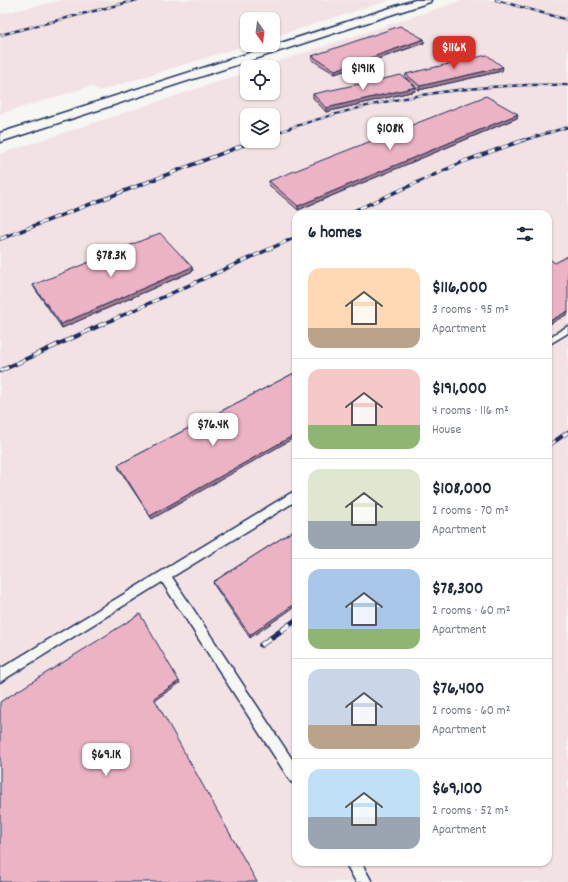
<!DOCTYPE html>
<html lang="en">
<head>
<meta charset="utf-8">
<style>
	body { margin:0; font-family:Dekko,sans-serif; background:#f2f2f3; color:#1f2937; height:100vh; display:flex; flex-direction:column; font-size:15px; white-space:nowrap }
	* { box-sizing:border-box; margin:0 }
	p { font-size:13px; color:#747a83 }
	.icon { flex:none; width:22px; height:22px; fill:none; stroke:currentColor; stroke-width:2; stroke-linecap:round; stroke-linejoin:round }
	.map { position:relative; flex:1; overflow:hidden }
	.side { position:absolute; left:292px; top:210px; width:260px; height:656px; display:flex; flex-direction:column; background:#fff; border-radius:12px; box-shadow:0 1px 3px #0004 }
	.side>* { flex:none }
	.needle { width:26px; rotate:166deg }
	.tools { position:absolute; left:240px; top:12px; display:grid; gap:8px }
	.tools a { display:grid; place-items:center; width:40px; height:40px; border-radius:8px; background:#fff; box-shadow:0 1px 3px #0004; font-size:20px }
	.price { position:absolute; translate:-50% -34px; padding:0 9px; border-radius:8px; background:#fff; color:#222; font-size:13px; line-height:26px; filter:drop-shadow(0 1px 2px #0008) }
	.price::after { content:''; position:absolute; left:50%; top:24px; width:12px; height:9px; margin-left:-6px; background:inherit; clip-path:polygon(0 0,100% 0,50% 100%) }
	.price.on { background:#d93025; color:#fff }
	ul { padding:0; list-style:none }
	li { display:flex; align-items:center; gap:12px; height:100px; padding:0 16px }
	li+li { border-top:1px solid #e0e1e3 }
	li span { display:grid; place-items:center; flex:none; width:112px; height:80px; border-radius:12px; color:#555 }
	li>.icon { margin-inline-start:auto }
	span .icon { width:48px; height:48px; fill:#fffc; stroke-width:1 }
	li b { font-size:17px }
	h2 { display:flex; justify-content:space-between; align-items:center; height:48px; padding:0 16px; font-size:17px }
	.map>svg:first-child { display:block }
	.built { fill:#f3e2e4; fill-rule:evenodd }
	.lines { fill:none; stroke-linecap:round; stroke-linejoin:round }
	.service-casing { stroke:#1b2f5e; stroke-width:3 }
	.minor-casing { stroke:#1b2f5e; stroke-width:3 }
	.service { fill:#f6f6f2; fill-rule:evenodd }
	.minor { fill:#f6f6f2; fill-rule:evenodd }
	.rail-far3-casing { stroke:#1b2f5e; stroke-width:2.5 }
	.rail-far2-casing { stroke:#1b2f5e; stroke-width:3.5 }
	.rail-far1-casing { stroke:#1b2f5e; stroke-width:4.5 }
	.rail-casing { stroke:#1b2f5e; stroke-width:5.5 }
	.rail-far3 { stroke:#f6f6f2; stroke-width:1.5; stroke-dasharray:5; stroke-linecap:butt }
	.rail-far2 { stroke:#f6f6f2; stroke-width:2.5; stroke-dasharray:7; stroke-linecap:butt }
	.rail-far1 { stroke:#f6f6f2; stroke-width:3; stroke-dasharray:9; stroke-linecap:butt }
	.rail { stroke:#f6f6f2; stroke-width:4; stroke-dasharray:12; stroke-linecap:butt }
	.wall { fill:#cb9aa9; stroke:#1b2f5e }
	.shaded-wall { fill:#a57d8a; stroke:#1b2f5e }
	.building { fill:#ecb3c5; stroke:#1b2f5e }
</style>
</head>
<body>
<div class="map">
<svg width="568" height="882" viewBox="0 0 568 882">
	<rect width="100%" height="100%" fill="#f6f6f2"/>
	<filter id="ink" filterUnits="userSpaceOnUse"><feTurbulence type="fractalNoise" baseFrequency=".025" numOctaves="2"/><feDisplacementMap in="SourceGraphic" scale="8" xChannelSelector="R" yChannelSelector="G"/><feConvolveMatrix kernelMatrix="1 2 1 2 8 2 1 2 1" color-interpolation-filters="sRGB"/></filter>
	<g filter="url(#ink)">
		<path class="built" d="M63 0H390L273 37V19H247V45L99 91 91 86 0 114V14Z
			M463 0H568V882H0V154L247 72V93H273V67H261ZM247 115H273V141H247ZM296 214H548V862H296Z"/>
		<g class="lines">
			<defs>
				<path id="service" d="M568 326V333L548 345V338Z
					M296 490V501L172 577 296 765V784L291 782 162 582 0 682V669Z
					M345 862H361L372 882H356Z"/>
				<path id="minor" d="M415 0H431L430 2 0 142V133Z"/>
			</defs>
			<use href="#service" class="service-casing"/>
			<use href="#minor" class="minor-casing"/>
			<use href="#service" class="service"/>
			<use href="#minor" class="minor"/>
			<defs>
				<path id="rail-far3" d="M496 0 568 20
					M0 35 137 0
					M273 134C371 99 464 83 568 85
					M521 141 568 127"/>
				<path id="rail-far2" d="M347 214 465 161 524 140
					M0 239 254 141
					M101 325 296 237"/>
				<path id="rail-far1" d="M0 371 103 324
					M548 446 568 432"/>
				<path id="rail" d="M261 645 296 620"/>
			</defs>
			<use href="#rail-far3" class="rail-far3-casing"/>
			<use href="#rail-far2" class="rail-far2-casing"/>
			<use href="#rail-far1" class="rail-far1-casing"/>
			<use href="#rail" class="rail-casing"/>
			<use href="#rail-far3" class="rail-far3"/>
			<use href="#rail-far2" class="rail-far2"/>
			<use href="#rail-far1" class="rail-far1"/>
			<use href="#rail" class="rail"/>
		</g>
		<path class="wall" d="M424 39V43L335 74 312 60V56Z
			M502 71 419 90 405 77 406 74Z
			M416 87 415 91 326 112 313 98V94Z
			M518 114 517 118 298 210 269 185V181Z
			M193 271 62 328 35 289 33 285Z
			M296 372 152 519 119 469 118 465Z
			M296 529 250 638 214 585 213 582Z"/>
		<path class="shaded-wall" d="M424 39V43L335 74V70Z
			M503 67 502 71 419 90 420 86Z
			M416 87 415 91 326 112V108Z
			M518 114 517 118 298 210V206Z
			M192 267 193 271 62 328 61 324Z
			M568 311V314L548 325V322Z
			M296 434V437L152 519 150 516Z
			M296 603V606L250 638V635Z
			M179 681 180 683 155 700 154 698Z"/>
		<path class="building" d="M400 26 424 39 335 70 312 56Z
			M487 55 503 67 420 86 406 74Z
			M401 75 416 87 326 108 313 94Z
			M486 96 518 114 298 206 269 181Z
			M160 233 192 267 61 324 33 285Z
			M568 256V311L548 322V258L555 263Z
			M296 372V434L150 516 118 465Z
			M296 529V603L250 635 213 582Z
			M140 614 179 681 154 698 257 882H0V702Z"/>
	</g>
</svg>
<div class="tools">
<a><svg class="needle" viewBox="-14 -14 28 28"><path d="M0-13l5 13h-10z" fill="#e53935"/><path d="M0 13l5-13h-10z" fill="#747a83"/></svg></a>
<a><svg class="icon" aria-label="locate" viewBox="0 0 24 24"><circle cx="12" cy="12" r="6"/><path d="M12 2v4M12 18v4M2 12h4M18 12h4"/></svg></a>
<a><svg class="icon" aria-label="layers" viewBox="0 0 24 24"><path d="M12 4l9 5-9 5-9-5zM3 14l9 5 9-5"/></svg></a>
</div>
<b class="price on" style="left:454px;top:70px">$116K</b>
<b class="price" style="left:363px;top:91px">$191K</b>
<b class="price" style="left:390px;top:151px">$108K</b>
<b class="price" style="left:111px;top:278px">$78.3K</b>
<b class="price" style="left:213px;top:447px">$76.4K</b>
<b class="price" style="left:106px;top:777px">$69.1K</b>
<section class="side">
<h2>6 homes<svg class="icon" aria-label="filters" viewBox="0 0 24 24"><path d="M4 7h16M4 17h16"/><circle cx="9" cy="7" r="2"/><circle cx="15" cy="17" r="2"/></svg></h2>
<ul>
<li><span style="background:linear-gradient(#ffd9b3 75%,#b9a48a 0)"><svg class="icon" aria-label="home" viewBox="0 0 24 24"><path d="M3 11l9-7 9 7M6 9v11h12V9"/></svg></span><div><b>$116,000</b><p>3 rooms · 95 m²</p><p>Apartment</p></div></li>
<li><span style="background:linear-gradient(#f6c9c9 70%,#8fb573 0)"><svg class="icon" aria-label="home" viewBox="0 0 24 24"><path d="M3 11l9-7 9 7M6 9v11h12V9"/></svg></span><div><b>$191,000</b><p>4 rooms · 116 m²</p><p>House</p></div></li>
<li><span style="background:linear-gradient(#dfe7d0 65%,#9aa5b1 0)"><svg class="icon" aria-label="home" viewBox="0 0 24 24"><path d="M3 11l9-7 9 7M6 9v11h12V9"/></svg></span><div><b>$108,000</b><p>2 rooms · 70 m²</p><p>Apartment</p></div></li>
<li><span style="background:linear-gradient(#a9c7e8 75%,#8fb573 0)"><svg class="icon" aria-label="home" viewBox="0 0 24 24"><path d="M3 11l9-7 9 7M6 9v11h12V9"/></svg></span><div><b>$78,300</b><p>2 rooms · 60 m²</p><p>Apartment</p></div></li>
<li><span style="background:linear-gradient(#c9d6e8 70%,#b9a48a 0)"><svg class="icon" aria-label="home" viewBox="0 0 24 24"><path d="M3 11l9-7 9 7M6 9v11h12V9"/></svg></span><div><b>$76,400</b><p>2 rooms · 60 m²</p><p>Apartment</p></div></li>
<li><span style="background:linear-gradient(#bfe0f5 60%,#9aa5b1 0)"><svg class="icon" aria-label="home" viewBox="0 0 24 24"><path d="M3 11l9-7 9 7M6 9v11h12V9"/></svg></span><div><b>$69,100</b><p>2 rooms · 52 m²</p><p>Apartment</p></div></li>
</ul>
</section>
</div>
</body>
</html>
